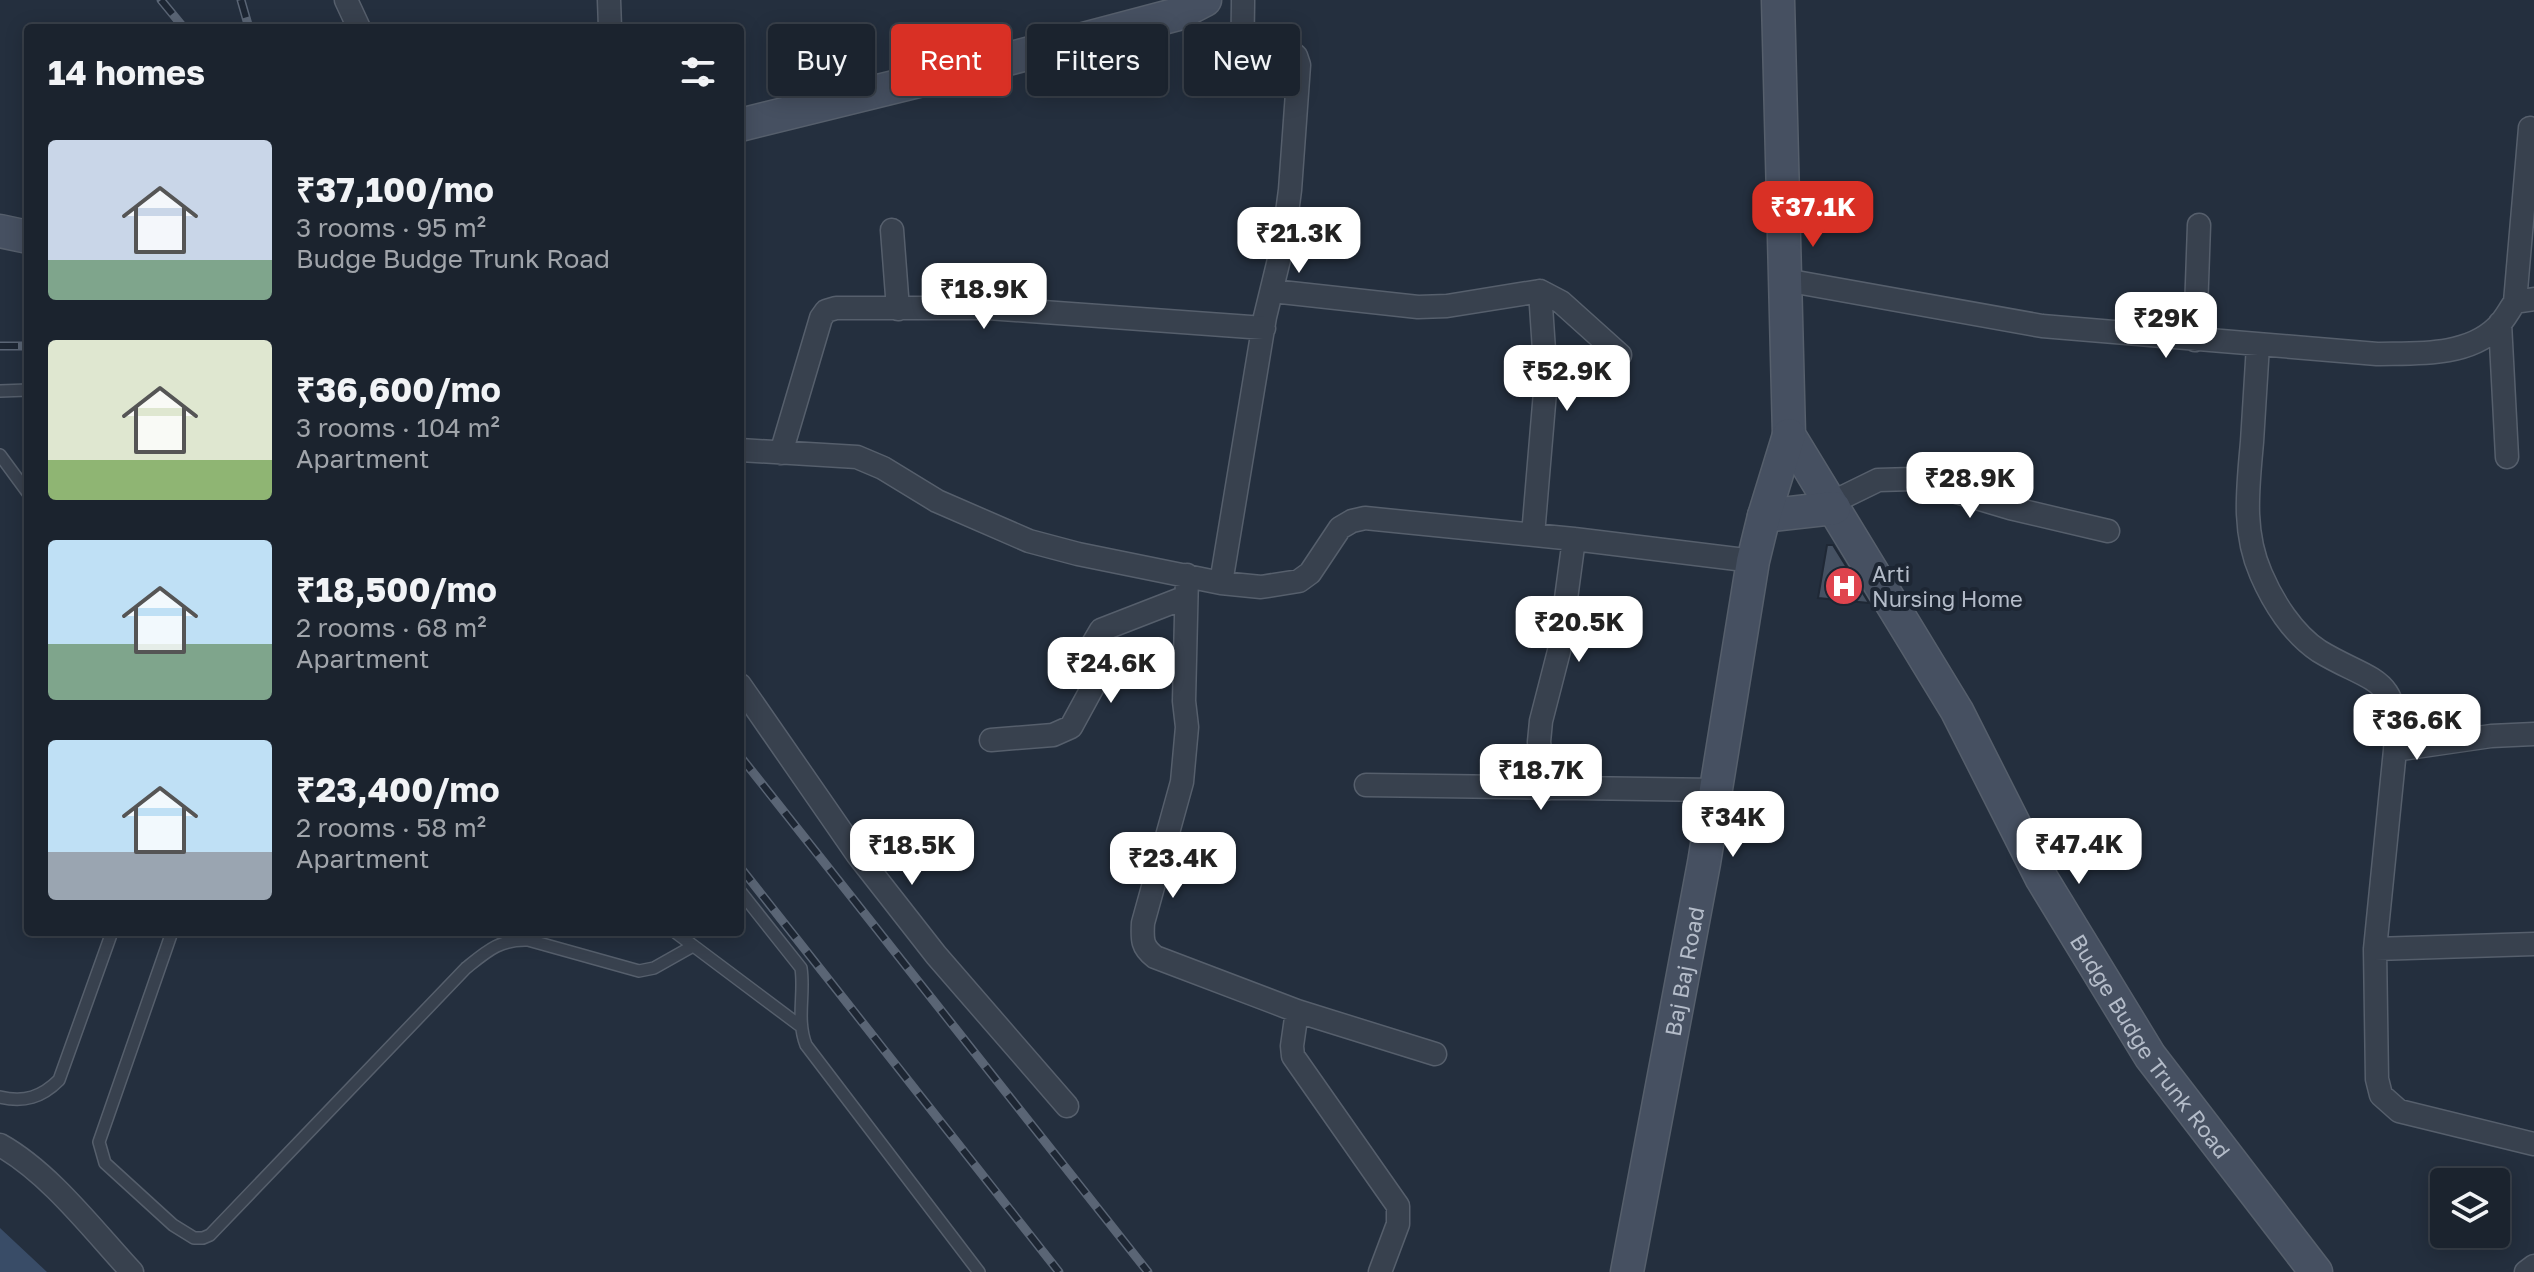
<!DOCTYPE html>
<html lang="en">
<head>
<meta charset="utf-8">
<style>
	body { margin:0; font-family:"Golos Text",sans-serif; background:#282f3a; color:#f1f3f6; height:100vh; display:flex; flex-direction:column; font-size:30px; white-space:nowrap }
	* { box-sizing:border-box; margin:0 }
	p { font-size:26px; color:#a0a4aa }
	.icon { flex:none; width:44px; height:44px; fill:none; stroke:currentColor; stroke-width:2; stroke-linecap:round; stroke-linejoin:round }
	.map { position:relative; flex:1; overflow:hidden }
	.panel { position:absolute; left:24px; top:24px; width:720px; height:912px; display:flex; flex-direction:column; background:#1b232e; border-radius:8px; box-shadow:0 4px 20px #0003,0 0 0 2px #39404a }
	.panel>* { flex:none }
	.guide { position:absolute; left:768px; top:24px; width:760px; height:72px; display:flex; gap:16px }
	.buttons { position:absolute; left:2430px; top:1168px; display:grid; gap:16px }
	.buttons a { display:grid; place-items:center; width:80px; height:80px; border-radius:8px; background:#1b232e; box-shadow:0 4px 20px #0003,0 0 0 2px #39404a; font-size:40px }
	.price { position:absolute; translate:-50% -68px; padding:0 18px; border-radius:16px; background:#fff; color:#222; font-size:26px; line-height:52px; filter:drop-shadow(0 2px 4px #0008) }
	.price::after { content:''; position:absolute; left:50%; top:48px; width:24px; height:18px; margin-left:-12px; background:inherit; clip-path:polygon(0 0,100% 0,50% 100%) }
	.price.selected { background:#d93025; color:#fff }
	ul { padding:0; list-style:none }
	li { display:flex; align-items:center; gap:24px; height:200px; padding:0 24px }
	li span { display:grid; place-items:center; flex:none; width:224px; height:160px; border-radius:8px; color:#555 }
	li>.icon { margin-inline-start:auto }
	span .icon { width:96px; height:96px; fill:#fffc; stroke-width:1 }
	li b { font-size:34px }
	h2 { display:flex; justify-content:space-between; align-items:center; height:96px; padding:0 24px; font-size:34px }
	.chip { padding:0 28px; border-radius:8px; background:#1b232e; box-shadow:0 4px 20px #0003,0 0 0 2px #39404a; font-size:28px; line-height:72px }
	.chip.selected { background:#d93025; color:#fff }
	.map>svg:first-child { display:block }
	.water { fill:#394c67 }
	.building { fill:#455162; stroke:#1f2835; stroke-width:2 }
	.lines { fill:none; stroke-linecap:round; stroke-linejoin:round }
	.lane-casing { stroke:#565f6c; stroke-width:14 }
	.street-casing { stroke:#565f6c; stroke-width:25 }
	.secondary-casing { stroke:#565f6c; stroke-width:35 }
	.lane { stroke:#38414e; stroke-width:11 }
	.street { stroke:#38414e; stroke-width:22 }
	.secondary { stroke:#465061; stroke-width:32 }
	.rail-casing { stroke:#5a6575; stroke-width:9 }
	.rail { stroke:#1d2633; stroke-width:6; stroke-dasharray:18; stroke-linecap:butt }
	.labels { text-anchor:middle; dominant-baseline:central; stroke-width:8; stroke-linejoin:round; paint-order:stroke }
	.poi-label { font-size:22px; fill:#b4bcc9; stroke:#1d2633; text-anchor:start }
	.street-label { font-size:22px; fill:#b4bcc9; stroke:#1d2633 }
</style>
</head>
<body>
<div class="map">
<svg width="2534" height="1272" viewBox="0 0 2534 1272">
	<rect width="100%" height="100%" fill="#242f3e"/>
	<path class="water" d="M0 1228 47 1272H0Z"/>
	<path class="building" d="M1827 545H1833L1869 603 1818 598Z"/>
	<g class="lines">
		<defs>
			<path id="lane" d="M0 391 28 390
				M0 455 28 493
				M740 891 801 968C805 994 796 1019 806 1045L979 1272
				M172 932 99 1142 105 1163 173 1225 194 1238H203L210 1235 466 968C487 951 500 939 528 940L639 971 654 968 693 946
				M675 932 799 1025
				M0 1097C24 1103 42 1097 59 1080L112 932"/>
			<path id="street" d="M346 0 359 28
				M609 0 610 28
				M892 230 898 309
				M1785 280 2042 326 2377 354C2415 353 2466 357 2496 328 2504 321 2509 310 2515 302L2534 299
				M1272 291 1418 307 1447 306 1540 291 1561 302 1620 355
				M2515 302 2530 128
				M2500 323 2507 457
				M2195 340 2199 225
				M2258 345C2256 378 2254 410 2252 442 2248 488 2242 531 2261 574 2273 602 2293 634 2319 651 2371 683 2401 674 2395 750L2375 949 2377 1079 2381 1095 2399 1111 2534 1144
				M740 450 857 457 883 468 937 501 1029 541 1078 554 1221 583 1261 587 1299 581 1310 573 1340 528 1352 521 1365 518 1574 539 1753 561
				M781 453 821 318 826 311 836 308H988L1264 328
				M1831 503 1878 480 1913 479 2010 508 2108 531
				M1533 535 1546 380 1540 291
				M1187 575 1184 701 1187 727 1182 782 1143 923C1142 940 1142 947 1155 957L1297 1011 1435 1054
				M1221 583 1265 317 1283 243 1290 190 1299 65 1296 56 1289 50C1236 53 1243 49 1243 0
				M740 685 857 854 936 955 1067 1106
				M991 740 1053 735 1071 727 1095 683 1091 647 1101 630 1186 597
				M2395 750 2491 736 2534 734
				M1366 785 1716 790
				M1546 789 1539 742 1541 721 1559 651 1574 539
				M2375 949 2534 944
				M1297 1011 1292 1046 1293 1056 1398 1206V1224L1380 1272
				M0 1145C50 1173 93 1230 132 1272
				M2526 1272 2534 1266"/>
			<g id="secondary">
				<path id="s1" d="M1778 0 1789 435 1957 711 2042 879 2150 1056 2316 1272"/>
				<path d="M740 125 1004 60 1178 14 1205 0"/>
				<path d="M0 231 28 237"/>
				<path d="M1764 516 1834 508"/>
				<path id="s2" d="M1627 1272 1704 863 1753 561 1764 516 1789 435"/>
			</g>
		</defs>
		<use href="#lane" class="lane-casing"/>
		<use href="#street" class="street-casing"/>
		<use href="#secondary" class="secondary-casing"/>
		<use href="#lane" class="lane"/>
		<use href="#street" class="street"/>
		<use href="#secondary" class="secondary"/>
		<defs>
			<path id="rail" d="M161 0 184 28
				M241 0 249 28
				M0 346H28
				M740 756 1148 1272
				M740 867 1059 1272"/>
		</defs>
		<use href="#rail" class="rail-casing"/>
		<use href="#rail" class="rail"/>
	</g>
	<defs>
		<symbol id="hospital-disc" viewBox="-11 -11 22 22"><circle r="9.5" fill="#e0444e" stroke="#1d2633"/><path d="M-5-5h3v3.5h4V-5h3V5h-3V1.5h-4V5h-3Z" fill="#fff"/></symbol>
	</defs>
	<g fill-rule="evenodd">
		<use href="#hospital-disc" x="1822" y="564" width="44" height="44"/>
	</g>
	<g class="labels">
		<g class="poi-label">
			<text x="1872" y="573">Arti<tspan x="1872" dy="25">Nursing Home</tspan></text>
		</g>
		<g class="street-label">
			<text stroke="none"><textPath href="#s2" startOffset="306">Baj Baj Road</textPath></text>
			<text stroke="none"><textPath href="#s1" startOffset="1146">Budge Budge Trunk Road</textPath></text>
		</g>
	</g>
</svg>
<div class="buttons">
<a><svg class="icon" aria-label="layers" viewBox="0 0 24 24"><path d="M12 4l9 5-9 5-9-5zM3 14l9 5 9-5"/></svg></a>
</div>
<b class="price selected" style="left:1813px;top:249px">₹37.1K</b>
<b class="price" style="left:1299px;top:275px">₹21.3K</b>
<b class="price" style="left:984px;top:331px">₹18.9K</b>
<b class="price" style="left:2166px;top:360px">₹29K</b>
<b class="price" style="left:1567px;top:413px">₹52.9K</b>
<b class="price" style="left:1970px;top:520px">₹28.9K</b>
<b class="price" style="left:1579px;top:664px">₹20.5K</b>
<b class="price" style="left:1111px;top:705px">₹24.6K</b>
<b class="price" style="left:2417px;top:762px">₹36.6K</b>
<b class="price" style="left:1541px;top:812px">₹18.7K</b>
<b class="price" style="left:1733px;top:859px">₹34K</b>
<b class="price" style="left:2079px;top:886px">₹47.4K</b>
<b class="price" style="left:912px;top:887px">₹18.5K</b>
<b class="price" style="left:1173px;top:900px">₹23.4K</b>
<div class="guide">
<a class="chip">Buy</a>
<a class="chip selected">Rent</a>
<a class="chip">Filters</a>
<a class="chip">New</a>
</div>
<section class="panel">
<h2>14 homes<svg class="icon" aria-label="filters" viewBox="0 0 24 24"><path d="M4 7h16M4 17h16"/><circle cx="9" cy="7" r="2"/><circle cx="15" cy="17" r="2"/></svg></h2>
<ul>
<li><span style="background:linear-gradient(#c9d6e8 75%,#7fa58c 0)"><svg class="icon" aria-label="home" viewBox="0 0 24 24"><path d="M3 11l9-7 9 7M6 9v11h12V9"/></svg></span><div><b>₹37,100/mo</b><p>3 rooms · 95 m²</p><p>Budge Budge Trunk Road</p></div></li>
<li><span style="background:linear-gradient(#dfe7d0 75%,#8fb573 0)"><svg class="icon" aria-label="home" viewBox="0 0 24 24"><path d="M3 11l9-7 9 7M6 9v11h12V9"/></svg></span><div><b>₹36,600/mo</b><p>3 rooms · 104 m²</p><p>Apartment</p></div></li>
<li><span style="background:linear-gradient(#bfe0f5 65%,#7fa58c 0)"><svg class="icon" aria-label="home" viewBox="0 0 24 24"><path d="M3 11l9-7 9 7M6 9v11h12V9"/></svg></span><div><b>₹18,500/mo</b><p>2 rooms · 68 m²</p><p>Apartment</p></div></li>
<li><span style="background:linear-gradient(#bfe0f5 70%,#9aa5b1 0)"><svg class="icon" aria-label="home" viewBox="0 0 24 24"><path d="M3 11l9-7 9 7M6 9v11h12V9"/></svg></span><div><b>₹23,400/mo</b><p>2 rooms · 58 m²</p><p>Apartment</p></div></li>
</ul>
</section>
</div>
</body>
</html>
